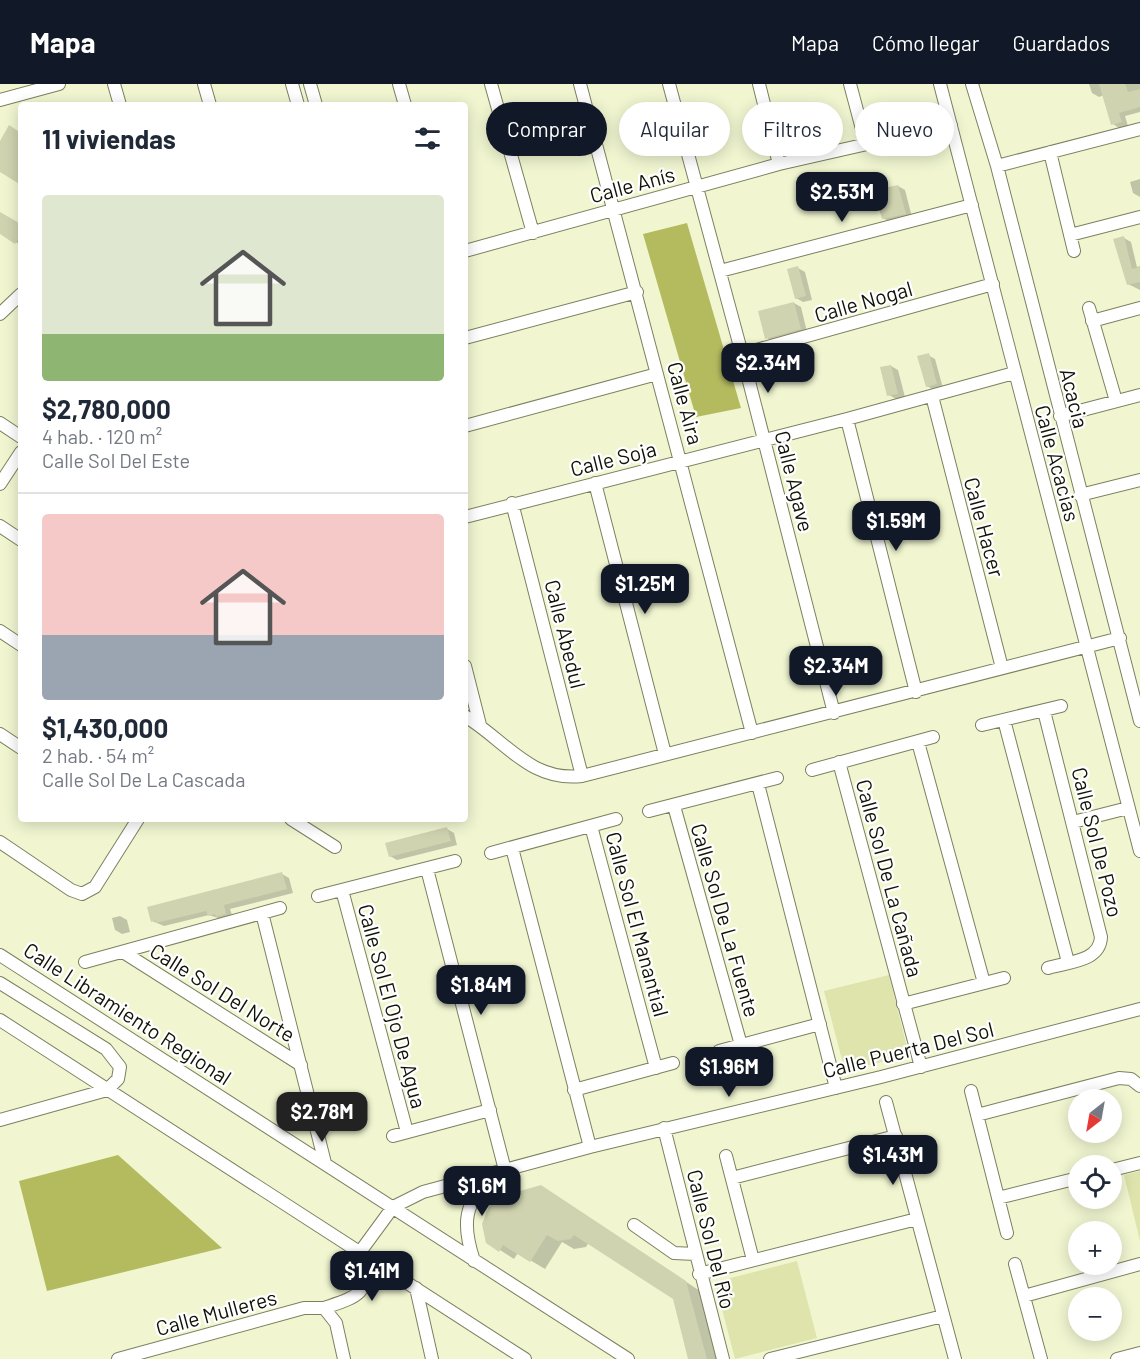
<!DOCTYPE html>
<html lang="es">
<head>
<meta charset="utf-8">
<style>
	body { margin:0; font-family:Barlow,sans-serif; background:#f6f6f7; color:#1f2937; height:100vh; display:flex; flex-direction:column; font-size:22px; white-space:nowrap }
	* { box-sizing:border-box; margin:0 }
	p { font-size:20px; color:#747a83 }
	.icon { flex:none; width:33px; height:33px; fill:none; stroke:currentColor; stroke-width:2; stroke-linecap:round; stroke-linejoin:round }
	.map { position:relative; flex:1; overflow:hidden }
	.sheet { position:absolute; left:18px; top:18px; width:450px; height:720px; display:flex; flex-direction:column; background:#fff; border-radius:6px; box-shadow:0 3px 15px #0003 }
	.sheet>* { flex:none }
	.top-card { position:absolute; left:486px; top:18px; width:564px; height:54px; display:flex; gap:12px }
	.needle { width:39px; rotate:211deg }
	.fabs { position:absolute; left:1068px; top:1005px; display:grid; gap:12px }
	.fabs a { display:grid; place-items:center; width:54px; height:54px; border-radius:50%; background:#fff; box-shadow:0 3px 15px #0003; font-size:30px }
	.price { position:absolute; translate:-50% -51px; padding:0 14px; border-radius:12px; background:#111827; color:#fff; font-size:20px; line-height:39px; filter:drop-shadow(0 2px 3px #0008) }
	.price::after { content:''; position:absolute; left:50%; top:36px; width:18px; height:14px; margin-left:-9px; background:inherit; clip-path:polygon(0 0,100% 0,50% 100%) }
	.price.active { background:#222; color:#fff }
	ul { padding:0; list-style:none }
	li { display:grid; align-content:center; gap:12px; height:318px; padding:0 24px }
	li+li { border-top:2px solid #e0e1e3 }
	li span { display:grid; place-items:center; height:186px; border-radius:6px; color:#555 }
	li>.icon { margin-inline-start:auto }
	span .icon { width:108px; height:108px; fill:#fffc; stroke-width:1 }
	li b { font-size:26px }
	h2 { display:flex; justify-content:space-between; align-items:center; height:72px; padding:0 24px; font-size:26px }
	.pill { padding:0 21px; border-radius:27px; background:#fff; box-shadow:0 3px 15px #0003; font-size:21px; line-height:54px }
	.pill.active { background:#111827; color:#fff }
	header { display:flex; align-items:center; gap:36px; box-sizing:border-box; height:84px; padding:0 30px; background:#111827; color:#fff }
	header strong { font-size:28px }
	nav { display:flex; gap:33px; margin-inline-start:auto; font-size:21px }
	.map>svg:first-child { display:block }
	.green { fill:#dee4ac }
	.water { fill:#b4bb5f }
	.shadow { fill:#0003 }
	.building { fill:#cfd3b0 }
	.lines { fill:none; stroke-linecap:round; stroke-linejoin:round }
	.minor-casing { stroke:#7d805f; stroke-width:14 }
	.minor { stroke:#fff; stroke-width:12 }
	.labels { text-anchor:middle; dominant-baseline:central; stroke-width:4.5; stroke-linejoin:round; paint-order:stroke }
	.street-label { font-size:21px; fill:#111306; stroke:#fff }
</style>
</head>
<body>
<header>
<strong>Mapa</strong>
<nav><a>Mapa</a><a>Cómo llegar</a><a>Guardados</a></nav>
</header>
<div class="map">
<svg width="1140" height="1275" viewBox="0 0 1140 1275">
	<rect width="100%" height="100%" fill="#f1f6d1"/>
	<path class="green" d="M889 891 909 971 845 987 824 907Z
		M1140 1087V1157L1124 1091Z
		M797 1177 817 1254 735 1275 715 1198Z"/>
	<path class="water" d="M687 139 741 324 696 333 643 150Z
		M118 1071 222 1164 47 1207 19 1097Z"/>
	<path class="shadow" d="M1089 0H1140V28L1125 32 1128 42 1119 44 1113 40 1104 11 1099 13 1092 9Z
		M1140 95V113L1133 109 1130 98Z
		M898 102 905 106 912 133 890 138 883 134Z
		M0 130 21 142V161L0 149Z
		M1124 154 1131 158 1137 183 1140 182V206L1128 200Z
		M798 184 805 188 812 216 803 218 796 214Z
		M794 219 801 223 807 248 774 258 767 254Z
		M928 271 935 275 943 304 934 306 927 302Z
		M891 282 898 286 905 313 896 315 889 311Z
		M447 745 454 749 457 761 397 776 390 772Z
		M282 790 289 794 293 809 230 825 233 834 224 836 209 831 164 842 152 837Z
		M120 832 127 836 130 848 122 850 115 846 112 834Z
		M556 1112 700 1207 719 1275H690L675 1214 589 1158 586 1163 574 1165 562 1158 545 1185 518 1169 514 1175 500 1166 483 1140 487 1127 500 1115Z"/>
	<path class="building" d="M1099 0H1125L1128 8 1140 5V23L1119 29 1122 38 1111 41Z
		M9 41 21 49V101L0 88V57Z
		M898 101 906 130 882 135 874 106Z
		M0 128 21 140V150L15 160 0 150Z
		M1124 152 1132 185 1140 183V198L1127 201 1113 155Z
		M798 182 806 212 795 215 787 185Z
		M794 218 801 245 765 255 758 227Z
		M929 269 937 300 926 303 917 272Z
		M891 281 898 310 887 312 880 283Z
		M447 743 451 757 389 773 385 759Z
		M282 788 287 805 224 821 226 830 216 833 215 830 208 832 206 827 156 839 155 836 151 838 147 823Z
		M541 1101 686 1197 707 1275H688L673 1215 574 1151 571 1155 558 1157 547 1151 530 1178 503 1161 499 1168 486 1159 482 1140 490 1120 499 1113Z"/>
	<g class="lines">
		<defs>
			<path id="minor" d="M114 0 120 21
				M204 0 210 21
				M292 0 298 21
				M310 0 316 21
				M399 0 405 21
				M491 0 533 149
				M580 0 752 649
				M669 0 742 270 834 629
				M759 0 779 80
				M850 0 866 60
				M940 0 1140 767
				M972 0 997 82 1140 637
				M0 16 59 0
				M1050 68 1074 167
				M997 82 1140 45
				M1070 151 1140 133
				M465 167 779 80 951 41
				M720 187 972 121
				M1089 224 1116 317
				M0 230 21 210
				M1092 237 1140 224
				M465 254 637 208
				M742 270 993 200
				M932 312 1002 584
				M1060 332 1140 311
				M847 335 916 608
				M0 339 21 353
				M465 342 657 290
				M595 399 665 670
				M0 400 21 368
				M1080 411 1140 396
				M512 419 582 692
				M465 433 847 335 1014 289
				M0 442 21 456
				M0 547 21 561
				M465 582 480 641
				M1044 627 1101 853C1100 878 1067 878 1048 884
				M465 632C506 657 530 698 582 692L1120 554
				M1004 636 1068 878
				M982 641 1061 622
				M0 650 21 664
				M918 658 984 899
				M839 678 921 983
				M812 686 933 653
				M758 700 836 1004
				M674 722 741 961
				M649 727 777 694
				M291 735 335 763
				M1073 738 1128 724
				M591 742 656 984
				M0 758 71 806 82 810 95 803 138 735
				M512 764 590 1063
				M491 769 616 735
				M427 785 505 1086
				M342 806 407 1048
				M318 812 455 777
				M262 829 325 1079
				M123 868 301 981
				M0 871 628 1275
				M85 878 280 824
				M0 899 106 965 120 983 118 995 107 1006 0 1036
				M903 920 1004 894
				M0 936 525 1275
				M719 967 820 940
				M574 1006 673 979
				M971 1007 1007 1149
				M886 1018 955 1275
				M977 1031 1119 994 1131 995 1140 1002
				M664 1044 723 1275
				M393 1052 490 1026
				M726 1072 753 1176
				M1112 1086 1140 1079
				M732 1094 896 1052
				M998 1114 1078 1094
				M634 1141 674 1169 695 1170
				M360 1168 393 1123 423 1108 590 1063 881 993 1140 925
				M474 1177C461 1138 465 1121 491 1089
				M1015 1180 1041 1275
				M699 1190 917 1135
				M416 1204 432 1275
				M1024 1212 1140 1180
				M324 1224C356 1213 369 1211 369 1174
				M324 1224 336 1239 344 1275
				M118 1275 304 1224H324
				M770 1275 943 1232
				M1117 1275 1140 1269"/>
		</defs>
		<use href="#minor" class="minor-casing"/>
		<use href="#minor" class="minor"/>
	</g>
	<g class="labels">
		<g class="street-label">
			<text transform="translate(632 100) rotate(-15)">Calle Anís</text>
			<text transform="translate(863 217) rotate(-16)">Calle Nogal</text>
			<text transform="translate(1075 314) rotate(76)">Acacia</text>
			<text transform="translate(686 319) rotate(75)">Calle Aira</text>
			<text transform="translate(613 374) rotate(-14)">Calle Soja</text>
			<text transform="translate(1058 379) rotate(75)">Calle Acacias</text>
			<text transform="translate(795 397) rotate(76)">Calle Agave</text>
			<text transform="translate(985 443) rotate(75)">Calle Hacer</text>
			<text transform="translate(566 550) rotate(76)">Calle Abedul</text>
			<text transform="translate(1098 758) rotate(76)">Calle Sol De Pozo</text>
			<text transform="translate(890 794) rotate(75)">Calle Sol De La Cañada</text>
			<text transform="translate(726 836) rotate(74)">Calle Sol De La Fuente</text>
			<text transform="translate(638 840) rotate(75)">Calle Sol El Manantial</text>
			<text transform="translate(223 908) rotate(32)">Calle Sol Del Norte</text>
			<text transform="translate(393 922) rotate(75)">Calle Sol El Ojo De Agua</text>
			<text transform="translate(128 929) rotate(33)">Calle Libramiento Regional</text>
			<text transform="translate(908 965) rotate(-14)">Calle Puerta Del Sol</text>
			<text transform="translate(712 1155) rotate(76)">Calle Sol Del Río</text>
			<text transform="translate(216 1228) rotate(-15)">Calle Mulleres</text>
		</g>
	</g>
</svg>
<div class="fabs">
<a><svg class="needle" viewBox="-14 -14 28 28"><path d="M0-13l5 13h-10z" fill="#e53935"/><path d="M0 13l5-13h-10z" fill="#747a83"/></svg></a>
<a><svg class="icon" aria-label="locate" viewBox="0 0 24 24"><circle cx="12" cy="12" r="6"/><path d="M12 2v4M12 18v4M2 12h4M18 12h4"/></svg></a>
<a>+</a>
<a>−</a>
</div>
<b class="price" style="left:842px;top:139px">$2.53M</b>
<b class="price" style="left:768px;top:310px">$2.34M</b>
<b class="price" style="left:896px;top:468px">$1.59M</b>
<b class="price" style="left:645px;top:531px">$1.25M</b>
<b class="price" style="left:836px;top:613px">$2.34M</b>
<b class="price" style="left:481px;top:932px">$1.84M</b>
<b class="price" style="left:729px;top:1014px">$1.96M</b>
<b class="price active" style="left:322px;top:1059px">$2.78M</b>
<b class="price" style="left:893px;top:1102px">$1.43M</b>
<b class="price" style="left:482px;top:1133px">$1.6M</b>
<b class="price" style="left:372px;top:1218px">$1.41M</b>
<div class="top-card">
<a class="pill active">Comprar</a>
<a class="pill">Alquilar</a>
<a class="pill">Filtros</a>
<a class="pill">Nuevo</a>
</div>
<section class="sheet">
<h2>11 viviendas<svg class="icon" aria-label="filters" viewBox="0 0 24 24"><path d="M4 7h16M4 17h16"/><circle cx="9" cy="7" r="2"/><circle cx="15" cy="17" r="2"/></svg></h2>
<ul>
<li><span style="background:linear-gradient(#dfe7d0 75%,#8fb573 0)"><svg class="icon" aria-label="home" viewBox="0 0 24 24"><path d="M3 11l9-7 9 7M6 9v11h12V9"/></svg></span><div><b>$2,780,000</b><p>4 hab. · 120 m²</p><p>Calle Sol Del Este</p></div></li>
<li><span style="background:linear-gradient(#f6c9c9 65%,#9aa5b1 0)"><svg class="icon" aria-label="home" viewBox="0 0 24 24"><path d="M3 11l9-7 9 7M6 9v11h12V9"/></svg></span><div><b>$1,430,000</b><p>2 hab. · 54 m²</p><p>Calle Sol De La Cascada</p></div></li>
</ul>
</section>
</div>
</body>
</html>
